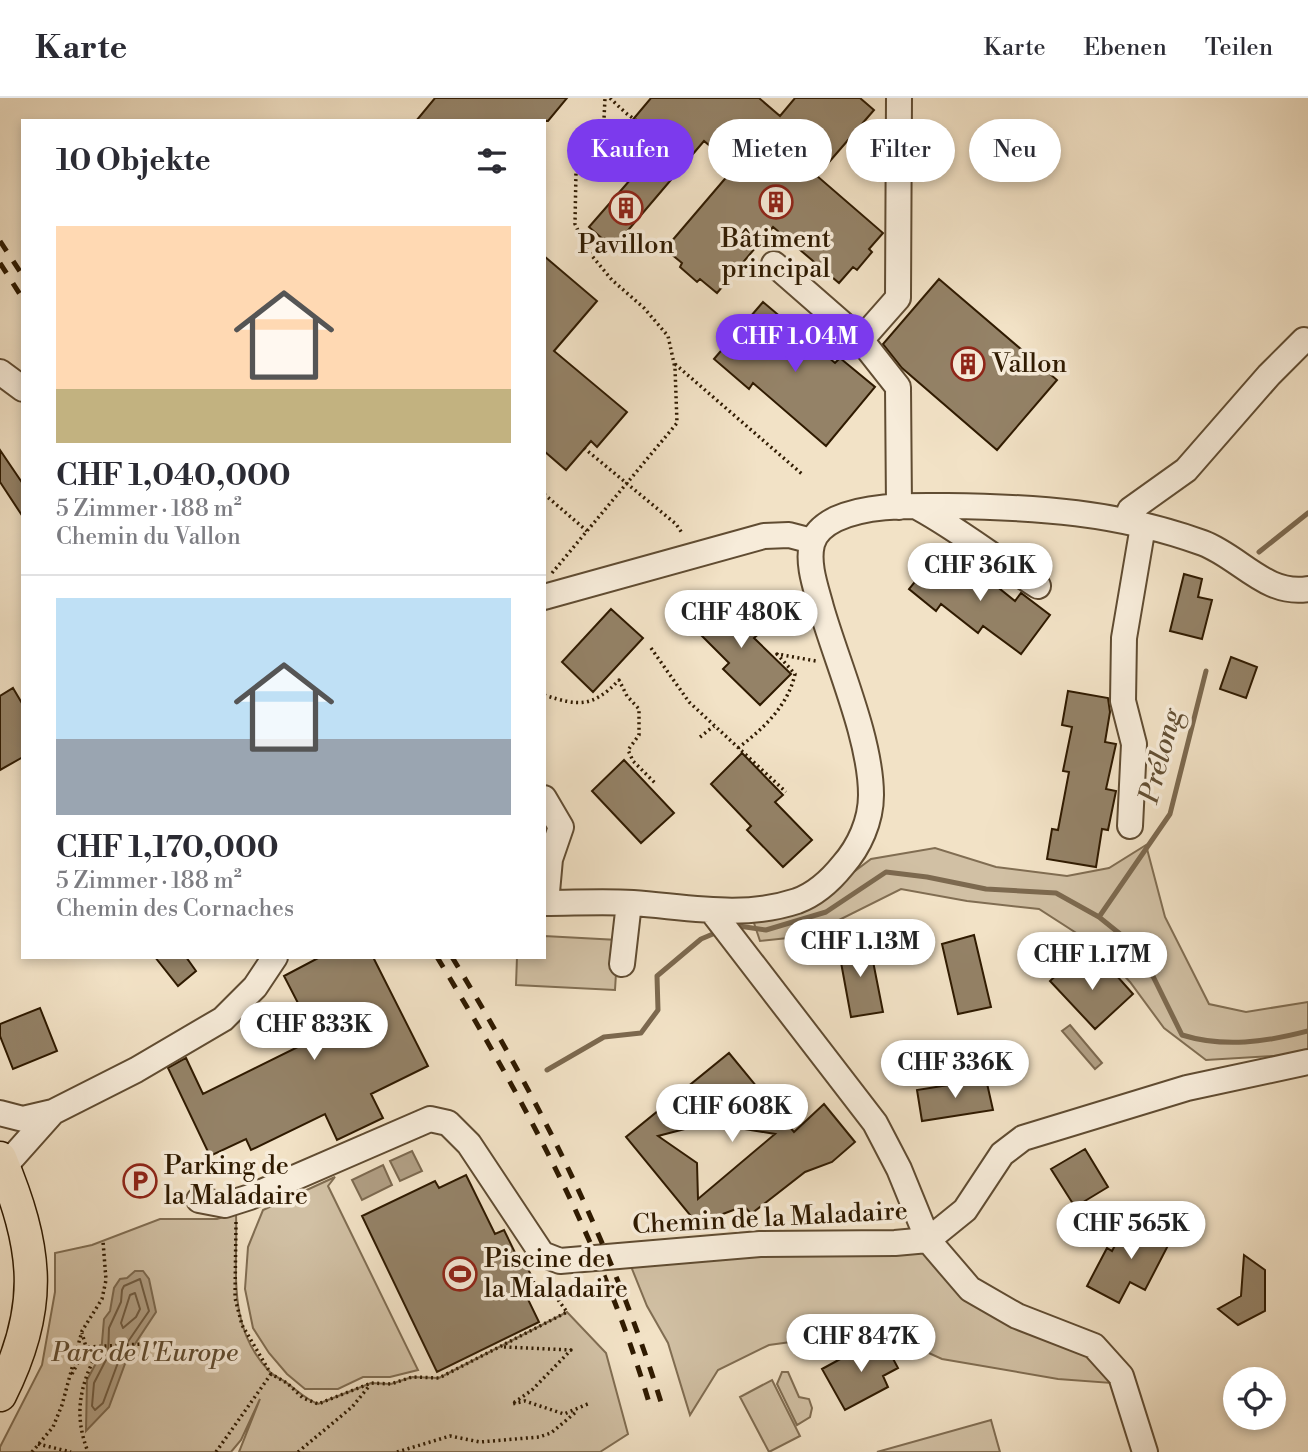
<!DOCTYPE html>
<html lang="de">
<head>
<meta charset="utf-8">
<style>
	body { margin:0; font-family:"Libre Bodoni",serif; background:#f7f7f7; color:#2b2b33; height:100vh; display:flex; flex-direction:column; font-size:26px; white-space:nowrap }
	* { box-sizing:border-box; margin:0 }
	p { font-size:23px; color:#7c7c81 }
	.icon { flex:none; width:38px; height:38px; fill:none; stroke:currentColor; stroke-width:2; stroke-linecap:round; stroke-linejoin:round }
	.map { position:relative; flex:1; overflow:hidden }
	.drawer { position:absolute; left:21px; top:21px; width:525px; height:840px; display:flex; flex-direction:column; background:#fff; border-radius:0px; box-shadow:0 4px 10px #0003 }
	.drawer>* { flex:none }
	.top-card { position:absolute; left:567px; top:21px; width:635px; height:63px; display:flex; gap:14px }
	.controls { position:absolute; left:1223px; top:1269px; display:grid; gap:14px }
	.controls a { display:grid; place-items:center; width:63px; height:63px; border-radius:50%; background:#fff; box-shadow:0 4px 10px #0003; font-size:35px }
	.price { position:absolute; translate:-50% -60px; padding:0 16px; border-radius:24px; background:#fff; color:#222; font-size:23px; line-height:46px; filter:drop-shadow(0 2px 4px #0008) }
	.price::after { content:''; position:absolute; left:50%; top:42px; width:21px; height:16px; margin-left:-10px; background:inherit; clip-path:polygon(0 0,100% 0,50% 100%) }
	.price.active { background:#7c3aed; color:#fff }
	ul { padding:0; list-style:none }
	li { display:grid; align-content:center; gap:14px; height:371px; padding:0 35px }
	li+li { border-top:2px solid #e1e1e2 }
	li span { display:grid; place-items:center; height:217px; border-radius:0px; color:#555 }
	li>.icon { margin-inline-start:auto }
	span .icon { width:126px; height:126px; fill:#fffc; stroke-width:1 }
	li b { font-size:30px }
	h2 { display:flex; justify-content:space-between; align-items:center; height:84px; padding:0 35px; font-size:30px }
	.chip { padding:0 24px; border-radius:32px; background:#fff; box-shadow:0 4px 10px #0003; font-size:24px; line-height:63px }
	.chip.active { background:#7c3aed; color:#fff }
	header { display:flex; align-items:center; gap:42px; box-sizing:border-box; height:98px; padding:0 35px; background:#fff; border-bottom:2px solid #e1e1e2 }
	header strong { font-size:33px }
	nav { display:flex; gap:38px; margin-inline-start:auto; font-size:24px }
	.map>svg:first-child { display:block }
	.green { fill:#d1c0a4; stroke:#806d52; stroke-width:2 }
	.water { fill:#b09e83; stroke:#7c694f; stroke-width:2 }
	.lines { fill:none; stroke-linecap:round; stroke-linejoin:round }
	.shore { stroke:#705c42; stroke-width:2 }
	.stream { stroke:#7c694f; stroke-width:5 }
	.building { fill:#948267; stroke:#2f1a00; stroke-width:2; fill-rule:evenodd }
	.minor-casing { stroke:#604c32; stroke-width:28 }
	.major-casing { stroke:#2f1a00; stroke-width:35 }
	.path { stroke:#2f1a00; stroke-width:3.5; stroke-dasharray:2 3.5; stroke-linecap:butt }
	.minor { stroke:#f7ecda; stroke-width:24 }
	.major { stroke:#f2e2c6; stroke-width:32 }
	.rail { stroke:#2f1a00; stroke-width:5; stroke-dasharray:12 12; stroke-linecap:butt }
	.labels { text-anchor:middle; dominant-baseline:central; stroke-width:7; stroke-linejoin:round; paint-order:stroke }
	.poi-label { font-size:26px; fill:#2f1a00; stroke:#f7ecda; text-anchor:start }
	.street-label { font-size:26px; fill:#2f1a00; stroke:#f7ecda }
	.park-label { font-size:26px; font-style:italic; fill:#604c31; stroke:#f7ecda }
	.water-label { font-size:28px; font-style:italic; fill:#634f34; stroke:#f7ecda }
</style>
</head>
<body>
<header>
<strong>Karte</strong>
<nav><a>Karte</a><a>Ebenen</a><a>Teilen</a></nav>
</header>
<div class="map">
<svg width="1308" height="1354" viewBox="0 0 1308 1354">
	<rect width="100%" height="100%" fill="#f2e2c6"/>
	<filter id="stains"><feTurbulence type="fractalNoise" baseFrequency=".00286" numOctaves="4"/><feColorMatrix values="0 0 0 0 .2 0 0 0 0 .09 0 0 0 0 .02 0 0 0 .5 -.17"/></filter>
	<radialGradient id="worn" r=".72"><stop offset=".6" stop-color="#630" stop-opacity="0"/><stop offset="1" stop-color="#630" stop-opacity=".3"/></radialGradient>
	<path class="green" d="M1146 747 1165 819 1209 906 1246 914 1308 904V956L1206 962 1164 930 1130 884 1098 849 1039 811 967 803 901 791 807 838 760 843 752 819 827 794 871 761 935 750 996 769 1067 778 1109 770Z
		M544 838 618 842 615 892 516 887 517 859H544Z
		M335 1079 328 1088 418 1272 390 1279H363L338 1291H305L287 1276 269 1255 253 1230 245 1191 248 1149 263 1112Z
		M236 1115C238 1172 226 1228 269 1273 274 1279 281 1280 287 1285 298 1293 304 1300 318 1306L371 1285 391 1286 412 1279 439 1280 567 1214 606 1255 628 1336 600 1354H239L260 1301 241 1342 231 1354H0V1349L42 1267 55 1194V1155L92 1147 160 1121H217Z
		M928 1142 970 1191 1094 1248 1111 1285 1058 1281 942 1261 878 1232 769 1247 718 1272 690 1317 668 1245 647 1208 626 1156Z
		M782 1274H788L799 1299 809 1301 812 1310 810 1319 797 1327 777 1286Z
		M772 1282 800 1338 769 1354 740 1299Z
		M991 1322 1000 1354H877Z"/>
	<path class="water" d="M1070 927 1102 965 1095 971 1062 933Z
		M412 1053 422 1073 400 1083 390 1063Z
		M383 1067 392 1087 362 1102 352 1082Z
		M135 1173H143L149 1181 156 1214 129 1255 109 1309 86 1333 87 1282 101 1256 104 1221 110 1213 114 1190 120 1181 127 1180Z"/>
	<g class="lines">
		<path class="shore" d="M140 1181 149 1213 123 1251 103 1305 95 1312 92 1308 94 1285 108 1258 109 1230 121 1204 122 1192 124 1188Z
			M135 1195 140 1211 136 1219 123 1230 121 1225 130 1197Z"/>
		<path class="stream" d="M1259 454 1308 415
			M1099 819 1170 716 1206 573
			M732 827 766 832 826 814 886 774 927 779 986 791 1056 795 1099 819 1140 852 1182 937C1224 950 1266 944 1308 933
			M547 972 604 939 641 935 658 912 657 878 701 841 720 833"/>
	</g>
	<path class="building" d="M435 0H567L548 23H416Z
		M651 0H759L780 18 795 0H860L874 12 817 78 883 135 869 151 872 154 857 172 853 169 839 185 773 129 717 195 700 181 697 184 680 169 682 165 665 151 735 69 704 43 613 150 589 129 651 58 640 49 642 46 625 31Z
		M544 158 597 203 554 253 627 314 597 349 591 343 566 372 544 353Z
		M939 181 1057 282 997 352 902 270 883 246Z
		M763 204 835 265 840 260 875 289 826 348 753 285 749 291 714 261Z
		M0 352 23 386V419L0 384Z
		M940 453 975 481 980 475 1015 503 1021 495 1050 517 1021 556 983 528 978 535 941 506 936 513 909 491Z
		M1184 476 1202 481 1198 499 1212 502 1202 541 1170 533Z
		M722 496 760 535 754 540 791 576 760 607 723 571 729 565 691 527Z
		M611 511 643 540 593 594 562 564Z
		M1231 559 1257 569 1246 600 1220 591Z
		M13 590 23 607V659L0 672V598Z
		M1068 593 1108 600 1110 614 1105 644 1116 646 1106 691 1116 693 1108 732 1102 731 1096 769 1047 761 1052 731 1058 732 1069 674 1063 673 1072 629 1062 627Z
		M742 655 783 697 775 704 812 742 783 769 747 732 751 728 711 686Z
		M624 662 674 715 641 745 592 693Z
		M974 837 991 909 958 916 942 846Z
		M869 843 883 914 851 919 838 848Z
		M155 859H186L196 873 178 888Z
		M320 859H373L428 968 371 996 383 1020 337 1042 325 1016 251 1052 246 1041 210 1058 168 970 186 960 203 996 316 940 284 878Z
		M1075 860 1095 881 1108 868 1133 896 1095 931 1050 883Z
		M40 910 57 953 13 971 0 938V926Z
		M729 955 794 1034 824 1006 855 1044 832 1064 805 1074 751 1116 744 1108 699 1125V1128L626 1039ZM702 995 734 1013 739 1030 775 1036 698 1101 697 1065 658 1038 704 1026Z
		M986 981 993 1012 922 1023 917 992Z
		M1085 1051 1108 1089 1075 1109 1051 1071Z
		M466 1077 495 1136 504 1132 522 1169 526 1167 534 1183 522 1189 539 1224 437 1274 362 1118 435 1083 439 1090Z
		M1158 1122 1176 1132 1145 1192 1130 1184 1119 1205 1087 1188 1107 1150 1112 1153 1127 1125 1150 1137Z
		M1244 1157 1265 1172V1213L1238 1227 1218 1211 1241 1198Z
		M883 1242 898 1270 883 1278 888 1289 845 1312 822 1271 864 1248 865 1252Z"/>
	<g class="lines">
		<defs>
			<path id="minor" d="M774 166 861 242 898 200 899 0
				M861 242 898 289 899 409
				M0 274 23 291
				M919 410C961 433 998 463 1038 488
				M1126 423 1130 412 1186 372 1269 277 1304 242
				M544 499 764 438 789 437 812 443
				M544 700 561 729 550 761 546 805
				M1130 728 1134 646 1123 603 1124 540 1143 428
				M544 805C574 805 604 803 633 805 688 809 743 821 797 803 816 796 831 782 843 767 859 749 871 723 871 697 871 641 837 565 821 509 816 490 807 466 812 446 815 434 826 426 836 421 869 406 911 408 947 408 1036 409 1118 414 1203 445 1240 459 1266 498 1308 491
				M711 812 875 1025 899 1071 928 1142 970 1191 1017 1218 1094 1248 1121 1278 1145 1354
				M622 866 629 805
				M0 1015 23 1021 53 1014
				M4 1069 53 1014 136 972 223 921 255 889 275 859
				M199 1102 225 1107 250 1099 430 1021 448 1025 469 1046 542 1156 560 1163 760 1146 895 1145 928 1142
				M928 1142 965 1112 1002 1056 1023 1040 1187 990 1308 964"/>
			<path id="major" d="M0 1060C37 1149 45 1208 0 1297"/>
		</defs>
		<use href="#minor" class="minor-casing"/>
		<use href="#major" class="major-casing"/>
		<path class="path" d="M610 0C624 14 639 28 658 32
			M598 46C618 34 639 43 660 32
			M675 266 802 376
			M584 350 676 426 682 435
			M544 396 587 433
			M552 475 677 325 675 270 668 238 644 210 612 182 587 152 575 126 576 73 596 47 604 21 605 0
			M651 550 689 604 786 694
			M544 597C579 608 592 610 619 582L627 598 639 611V637L628 652 633 663 655 685
			M700 639 714 628
			M738 650C763 631 788 608 795 576L777 556 816 563
			M236 1124 235 1200 242 1227 271 1276 287 1285 303 1300 318 1306 371 1285 391 1286 412 1279 439 1280 567 1214 556 1199 550 1182
			M86 1249 97 1255C79 1289 74 1318 88 1354
			M88 1249 142 1246
			M504 1249 571 1252 532 1292 512 1306 525 1303 564 1316 590 1305
			M72 1276 86 1249 82 1235
			M38 1346 71 1354
			M32 1354 53 1329 62 1307 82 1233 102 1201 106 1182 103 1143
			M216 1354 271 1276
			M298 1354 352 1309 370 1287
			M397 1354 450 1338 480 1344 539 1339 551 1335 576 1314"/>
		<use href="#minor" class="minor"/>
		<use href="#major" class="major"/>
		<path class="rail" d="M0 143 23 178
			M0 165 23 201
			M437 859C524 1002 603 1147 650 1308
			M452 859C539 1002 611 1144 661 1304"/>
	</g>
	<defs>
		<symbol id="building-ring" viewBox="-11 -11 22 22"><circle r="9.5" fill="#f7ecda" stroke="#8f2418" stroke-width="1.5"/><path d="M-4-6H4V6H1V3H-1V6H-4ZM-2.5-4.3h1.7v1.8h-1.7ZM.8-4.3h1.7v1.8H.8ZM-2.5-1h1.7V.8h-1.7ZM.8-1h1.7V.8H.8Z" fill="#8f2418"/></symbol>
		<symbol id="parking-ring" viewBox="-11 -11 22 22"><circle r="9.5" fill="#f7ecda" stroke="#8f2418" stroke-width="1.5"/><path d="M-3.5-5.5H1a3.5 3.5 0 0 1 0 7H-1V5.5H-3.5ZM-1-3.4V-.6H.8a1.4 1.4 0 0 0 0-2.8Z" fill="#8f2418"/></symbol>
		<symbol id="stadium-ring" viewBox="-11 -11 22 22"><circle r="9.5" fill="#f7ecda" stroke="#8f2418" stroke-width="1.5"/><path d="M0-5a6.5 5 0 1 0 0 10a6.5 5 0 1 0 0-10ZM-3.5-1.8h7v3.6h-7Z" fill="#8f2418"/></symbol>
	</defs>
	<g fill-rule="evenodd">
		<use href="#building-ring" x="757" y="85" width="38" height="38"/>
		<use href="#building-ring" x="607" y="91" width="38" height="38"/>
		<use href="#building-ring" x="949" y="247" width="38" height="38"/>
		<use href="#parking-ring" x="121" y="1064" width="38" height="38"/>
		<use href="#stadium-ring" x="441" y="1157" width="38" height="38"/>
	</g>
	<g class="labels">
		<g class="poi-label">
			<text x="776" y="141" text-anchor="middle">Bâtiment<tspan x="776" dy="30">principal</tspan></text>
			<text x="626" y="147" text-anchor="middle">Pavillon</text>
			<text x="992" y="266">Vallon</text>
			<text x="164" y="1068">Parking de<tspan x="164" dy="30">la Maladaire</tspan></text>
			<text x="484" y="1161">Piscine de<tspan x="484" dy="30">la Maladaire</tspan></text>
		</g>
		<g class="street-label">
			<text transform="translate(770 1120) rotate(-3)">Chemin de la Maladaire</text>
		</g>
		<g class="park-label">
			<text x="145" y="1255">Parc de l'Europe</text>
		</g>
		<g class="water-label">
			<text transform="translate(1161 658) rotate(-75)">Prélong</text>
		</g>
	</g>
	<rect width="100%" height="100%" filter="url(#stains)"/>
	<rect width="100%" height="100%" fill="url(#worn)"/>
</svg>
<div class="controls">
<a><svg class="icon" aria-label="locate" viewBox="0 0 24 24"><circle cx="12" cy="12" r="6"/><path d="M12 2v4M12 18v4M2 12h4M18 12h4"/></svg></a>
</div>
<b class="price active" style="left:795px;top:276px">CHF 1.04M</b>
<b class="price" style="left:980px;top:505px">CHF 361K</b>
<b class="price" style="left:741px;top:552px">CHF 480K</b>
<b class="price" style="left:860px;top:881px">CHF 1.13M</b>
<b class="price" style="left:1092px;top:894px">CHF 1.17M</b>
<b class="price" style="left:314px;top:964px">CHF 833K</b>
<b class="price" style="left:955px;top:1002px">CHF 336K</b>
<b class="price" style="left:732px;top:1046px">CHF 608K</b>
<b class="price" style="left:1131px;top:1163px">CHF 565K</b>
<b class="price" style="left:861px;top:1276px">CHF 847K</b>
<div class="top-card">
<a class="chip active">Kaufen</a>
<a class="chip">Mieten</a>
<a class="chip">Filter</a>
<a class="chip">Neu</a>
</div>
<section class="drawer">
<h2>10 Objekte<svg class="icon" aria-label="filters" viewBox="0 0 24 24"><path d="M4 7h16M4 17h16"/><circle cx="9" cy="7" r="2"/><circle cx="15" cy="17" r="2"/></svg></h2>
<ul>
<li><span style="background:linear-gradient(#ffd9b3 75%,#c2b280 0)"><svg class="icon" aria-label="home" viewBox="0 0 24 24"><path d="M3 11l9-7 9 7M6 9v11h12V9"/></svg></span><div><b>CHF 1,040,000</b><p>5 Zimmer · 188 m²</p><p>Chemin du Vallon</p></div></li>
<li><span style="background:linear-gradient(#bfe0f5 65%,#9aa5b1 0)"><svg class="icon" aria-label="home" viewBox="0 0 24 24"><path d="M3 11l9-7 9 7M6 9v11h12V9"/></svg></span><div><b>CHF 1,170,000</b><p>5 Zimmer · 188 m²</p><p>Chemin des Cornaches</p></div></li>
</ul>
</section>
</div>
</body>
</html>
